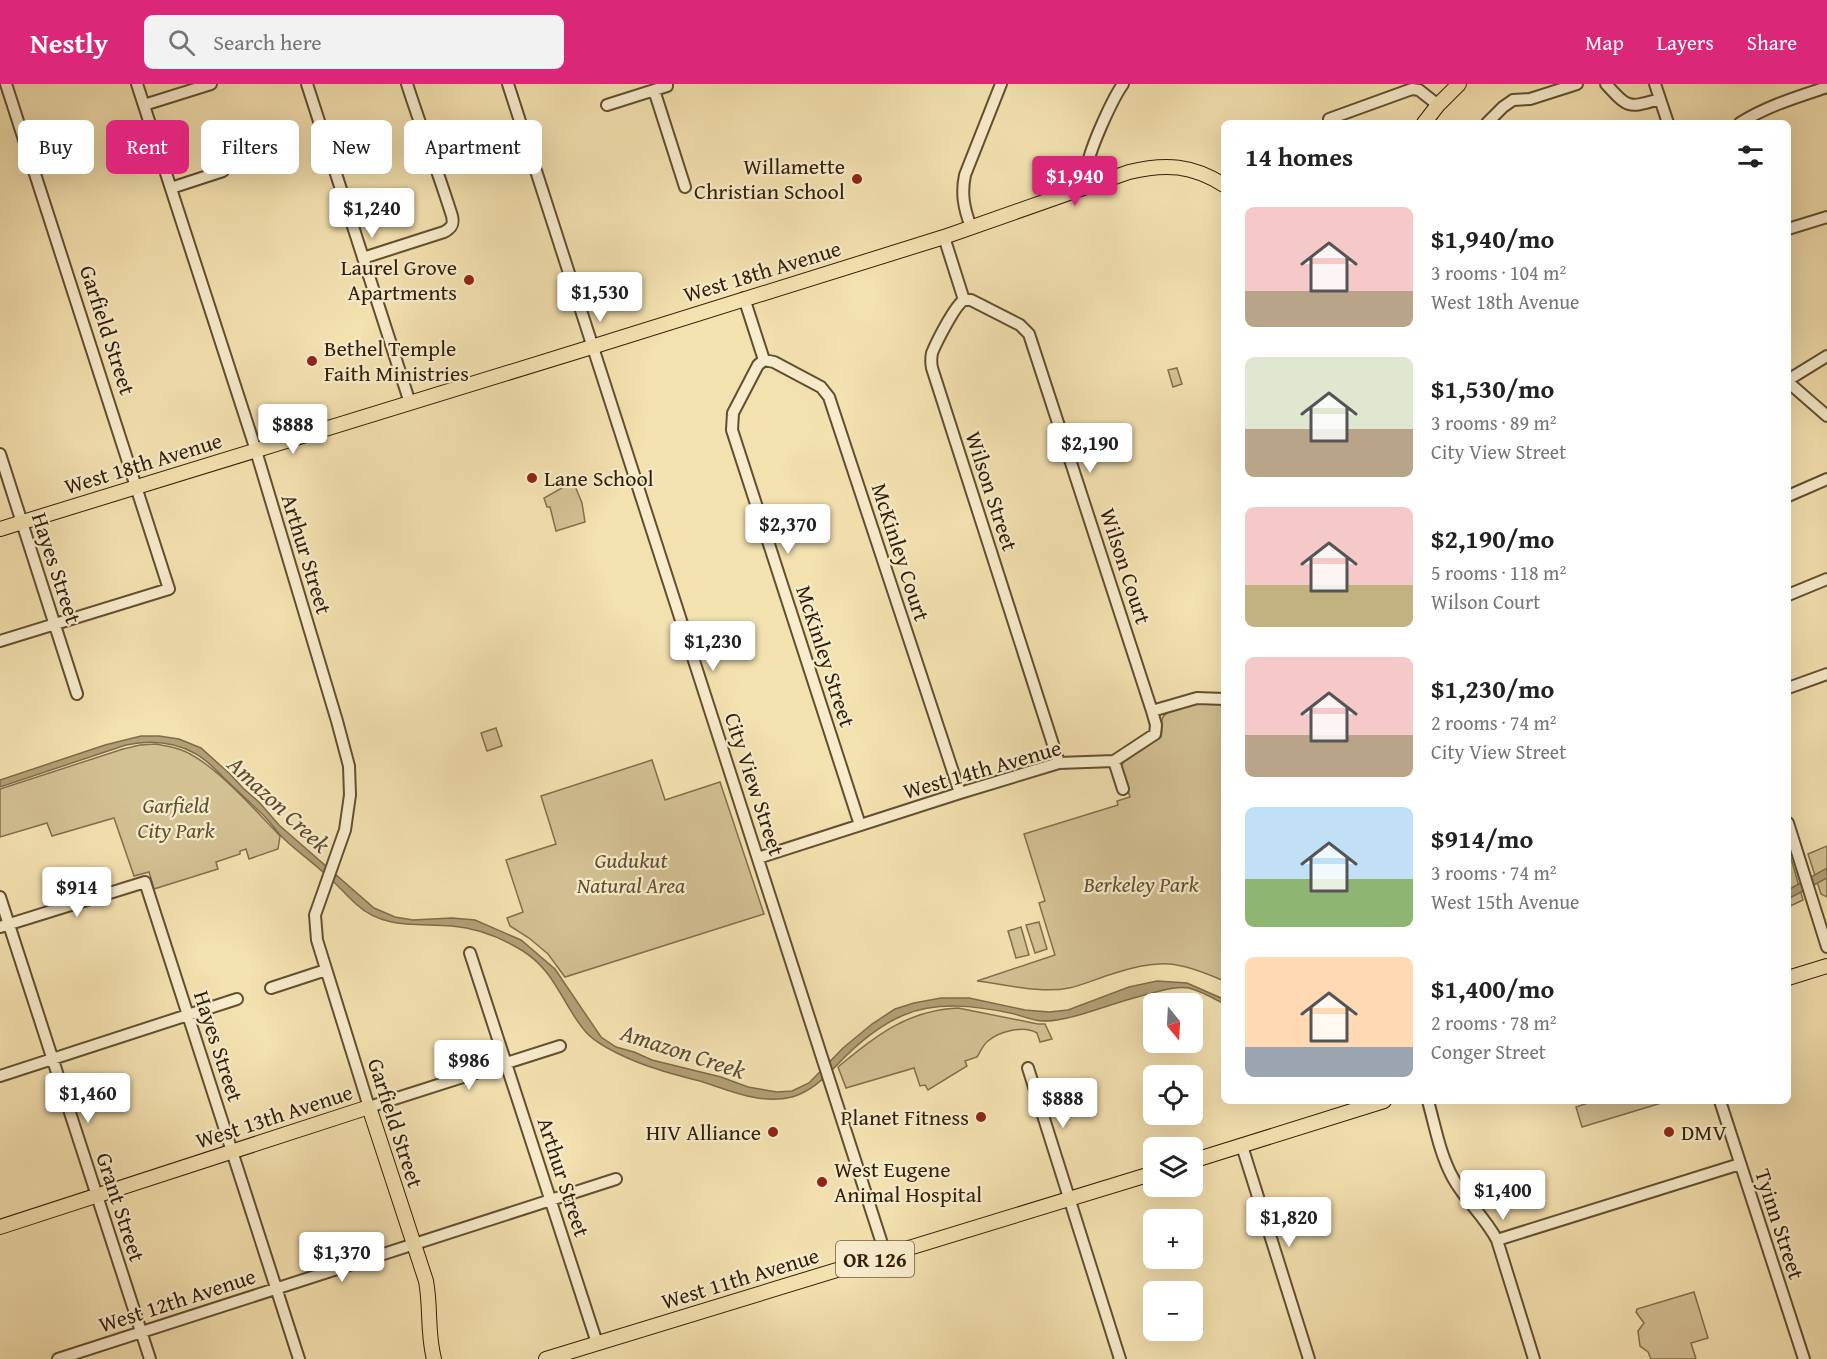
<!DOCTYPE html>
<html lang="en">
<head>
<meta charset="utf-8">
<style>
	body { margin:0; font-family:"Gentium Book Plus",serif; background:#f2f2f2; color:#222; height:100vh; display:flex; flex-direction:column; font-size:22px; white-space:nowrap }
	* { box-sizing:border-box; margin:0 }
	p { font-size:20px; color:#767676 }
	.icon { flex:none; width:33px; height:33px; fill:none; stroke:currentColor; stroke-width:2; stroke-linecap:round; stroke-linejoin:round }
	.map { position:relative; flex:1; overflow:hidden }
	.drawer { position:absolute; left:1221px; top:36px; width:570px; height:984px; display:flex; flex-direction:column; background:#fff; border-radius:9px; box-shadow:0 6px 24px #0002 }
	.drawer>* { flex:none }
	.top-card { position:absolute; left:18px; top:36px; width:570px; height:54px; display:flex; gap:12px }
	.needle { width:39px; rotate:162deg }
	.controls { position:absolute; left:1143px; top:909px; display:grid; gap:12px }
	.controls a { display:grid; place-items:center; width:60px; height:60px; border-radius:9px; background:#fff; box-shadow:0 6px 24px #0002; font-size:30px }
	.price { position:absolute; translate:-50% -51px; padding:0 14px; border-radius:6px; background:#fff; color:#222; font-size:20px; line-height:39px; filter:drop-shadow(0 2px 3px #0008) }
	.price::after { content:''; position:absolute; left:50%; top:36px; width:18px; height:14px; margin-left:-9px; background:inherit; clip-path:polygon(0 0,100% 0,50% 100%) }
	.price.selected { background:#db2777; color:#fff }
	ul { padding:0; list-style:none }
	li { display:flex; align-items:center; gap:18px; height:150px; padding:0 24px }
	li span { display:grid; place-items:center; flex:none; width:168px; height:120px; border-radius:9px; color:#555 }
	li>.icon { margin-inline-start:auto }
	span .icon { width:72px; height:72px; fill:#fffc; stroke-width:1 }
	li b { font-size:26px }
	h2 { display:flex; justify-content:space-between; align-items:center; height:72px; padding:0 24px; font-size:26px }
	.pill { padding:0 21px; border-radius:9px; background:#fff; box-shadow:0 6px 24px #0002; font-size:21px; line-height:54px }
	.pill.selected { background:#db2777; color:#fff }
	header { display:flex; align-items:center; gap:36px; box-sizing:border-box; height:84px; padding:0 30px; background:#db2777; color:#fff }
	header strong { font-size:28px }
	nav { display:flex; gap:33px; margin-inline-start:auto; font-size:21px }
	.search { width:420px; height:54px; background:#f2f2f2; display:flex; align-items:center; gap:15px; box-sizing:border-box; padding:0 21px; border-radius:9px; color:#767676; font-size:22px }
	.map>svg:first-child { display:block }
	.green { fill:#d3c093; stroke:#826f4c; stroke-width:1.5 }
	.water { fill:#b29f76; stroke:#7f6b49; stroke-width:1.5 }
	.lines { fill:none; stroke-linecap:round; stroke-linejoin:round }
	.minor-casing { stroke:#624f30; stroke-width:14 }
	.major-casing { stroke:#321e06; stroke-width:16 }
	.minor { stroke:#f8eccc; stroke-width:10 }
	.major { stroke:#f4e1b0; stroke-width:14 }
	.poi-dot { fill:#8f2418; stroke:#f8eccc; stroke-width:2 }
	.labels { text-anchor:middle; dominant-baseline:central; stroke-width:4.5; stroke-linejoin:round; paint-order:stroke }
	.shield { fill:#f8eccc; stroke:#6d5c41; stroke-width:1.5 }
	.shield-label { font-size:21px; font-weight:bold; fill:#321e06 }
	.poi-label { font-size:22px; fill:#321e06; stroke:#f8eccc; text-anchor:end }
	.street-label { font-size:22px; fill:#321e06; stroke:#f8eccc }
	.park-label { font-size:22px; font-style:italic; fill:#624f30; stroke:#f8eccc }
	.water-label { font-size:24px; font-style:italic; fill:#5f4b2d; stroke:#f8eccc }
</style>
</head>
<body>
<header>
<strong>Nestly</strong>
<div class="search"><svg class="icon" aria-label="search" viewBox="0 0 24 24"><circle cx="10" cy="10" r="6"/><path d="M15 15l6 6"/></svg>Search here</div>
<nav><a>Map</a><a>Layers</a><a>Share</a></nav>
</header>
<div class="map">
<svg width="1827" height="1275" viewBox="0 0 1827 1275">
	<rect width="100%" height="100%" fill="#f4e1b0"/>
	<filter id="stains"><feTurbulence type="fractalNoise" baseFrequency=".00333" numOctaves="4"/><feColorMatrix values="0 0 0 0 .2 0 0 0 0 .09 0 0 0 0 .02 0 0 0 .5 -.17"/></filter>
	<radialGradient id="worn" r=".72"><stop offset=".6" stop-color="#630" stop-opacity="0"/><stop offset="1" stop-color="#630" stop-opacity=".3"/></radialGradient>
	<path class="green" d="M1177 284 1182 300 1173 303 1168 286Z
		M567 401 575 402 582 419 585 438 556 447 550 423H547L544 414Z
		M1201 618 1224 619V897C1179 877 1160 874 1112 890 1098 894 1084 901 1069 904 1041 910 1004 900 977 897L1055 871 1039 819 1045 817 1024 750 1118 721 1117 717 1130 713 1121 685 1122 681 1124 677 1161 653C1163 646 1160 638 1163 633 1167 625 1192 621 1201 618Z
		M496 644 502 662 487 667 481 649Z
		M156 660C166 662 175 663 184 667 216 681 255 726 280 752L278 765 249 775 246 765 240 767V770L216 778 218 785 154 805 149 788 134 792 114 734 52 752 47 739 0 753V705L123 665 140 661Z
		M652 676 665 716 720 698 764 830 565 893 548 870 529 854 510 842 507 834 523 828 506 776 556 760 541 712Z
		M1827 762V813L1821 810 1808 770Z
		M1788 764 1803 816 1788 823Z
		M1039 838 1047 865 1035 869 1026 841Z
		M1021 843 1029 871 1016 874 1008 847Z
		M958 924 1038 940H1045L1052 955 1040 958 1037 949C1024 941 1000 947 988 957 983 961 980 968 977 973L965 977 967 982 928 1006 925 1001 920 1002 914 984 846 1004 838 983C875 952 908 926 958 924Z
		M1594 1017H1668L1582 1043 1576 1023Z
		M1694 1208 1708 1254 1691 1259 1696 1275H1651L1648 1268 1640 1262 1638 1247 1644 1239 1636 1228 1637 1225Z"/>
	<path class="water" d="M141 652H159L179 655 201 664 230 690 244 705 259 718 279 741 374 824 395 833 413 836 452 834 475 836 521 856 555 885 601 953 616 963 634 968 652 976 721 993 748 1003 777 1008 792 1007 809 999 843 964 872 940 895 925 914 919 941 914H969L1025 926 1049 928 1068 926 1129 903 1157 897 1187 899 1221 914 1224 915V920C1213 914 1201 907 1189 904 1176 902 1164 906 1152 909 1127 915 1103 924 1079 931 1067 934 1054 938 1041 937 1031 936 1020 931 1010 929 976 922 937 917 904 931 880 941 856 961 838 980 824 994 812 1007 792 1013 760 1021 729 1006 700 997 685 993 671 990 657 985 637 979 598 963 585 947 562 920 556 888 523 867 502 854 477 844 452 842 418 839 384 846 356 820 345 810 336 799 324 789 310 776 295 766 281 752 274 744 268 735 260 728 248 716 235 705 223 693 214 684 206 675 194 669 172 657 150 656 126 661L0 703V696L105 661Z
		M1827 784V794L1788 815V806Z"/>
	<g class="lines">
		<defs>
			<path id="minor" d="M137 0 253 357 337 637 349 682 350 711 345 746 315 831 317 856 369 1023 560 962
				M307 0 410 319
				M508 0 886 1172
				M1606 0C1629 25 1628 24 1660 15
				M1655 0 1668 39
				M654 6 685 103
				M144 21 211 0
				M607 21 667 2V0
				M1329 35 1412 5 1419 6 1438 21
				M1487 39 1503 23 1513 16 1530 15 1577 0
				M1740 39C1767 22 1797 13 1827 3
				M1090 101C1089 97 1087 92 1087 88 1086 71 1113 14 1123 0
				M171 104 223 87
				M971 143C964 125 961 110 965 91L1001 0
				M1788 145 1827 133
				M944 153 964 216C955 221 936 259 932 269 931 274 931 279 932 284L1059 679
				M363 174 444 148C452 144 454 140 452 132 438 87 421 44 407 0
				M744 214 764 276 758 281 733 329 732 346 860 741
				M964 216H971L1020 241 1029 250 1152 627
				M764 276 774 278 821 303 829 313 960 709
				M1788 296 1827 272
				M1788 298 1827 332
				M0 370 77 610
				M1788 412 1827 395
				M1788 511 1827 495
				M0 557 169 505 6 0
				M1788 604 1827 590
				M1114 677 1123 705
				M1788 739 1827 863
				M758 774 960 709 1059 679 1114 677 1155 650 1156 641 1152 627 1197 614 1224 615
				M0 813 150 1275
				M0 843 145 798 299 1275
				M470 869 597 1259
				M271 904 326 886
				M1028 984 1120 1275
				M0 992 237 915
				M1428 1017C1435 1042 1440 1071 1453 1094 1465 1116 1485 1133 1497 1156L1534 1275
				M1720 1017 1804 1275
				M1242 1062 1309 1275
				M1497 1156 1740 1080
				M58 1275 616 1095"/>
			<path id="major" d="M1424 39 1438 21 1459 0
				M0 445 582 266 944 153 1129 88C1166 79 1192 81 1224 101
				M1788 894 1827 882
				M1192 1077 1384 1017
				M0 1143 369 1023 426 1197C431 1223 427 1249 434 1275
				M546 1275 1154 1089"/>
		</defs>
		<use href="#minor" class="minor-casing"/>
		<use href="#major" class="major-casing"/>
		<use href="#minor" class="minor"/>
		<use href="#major" class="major"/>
	</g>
	<g class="poi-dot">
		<circle cx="857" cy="95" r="6"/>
		<circle cx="469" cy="196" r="6"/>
		<circle cx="312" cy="277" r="6"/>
		<circle cx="532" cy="394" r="6"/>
		<circle cx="981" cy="1033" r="6"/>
		<circle cx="773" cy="1048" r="6"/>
		<circle cx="1669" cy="1048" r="6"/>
		<circle cx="822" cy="1098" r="6"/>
	</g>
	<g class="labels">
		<rect class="shield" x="836" y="1157" width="78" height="36" rx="4.5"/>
		<g class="shield-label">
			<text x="875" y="1175">OR 126</text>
		</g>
		<g class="poi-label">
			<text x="845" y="82">Willamette<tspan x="845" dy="25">Christian School</tspan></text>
			<text x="457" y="183">Laurel Grove<tspan x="457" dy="25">Apartments</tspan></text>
			<text x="324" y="264" text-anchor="start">Bethel Temple<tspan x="324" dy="25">Faith Ministries</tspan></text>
			<text x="544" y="394" text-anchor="start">Lane School</text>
			<text x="969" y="1033">Planet Fitness</text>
			<text x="761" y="1048">HIV Alliance</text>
			<text x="1681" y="1048" text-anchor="start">DMV</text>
			<text x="834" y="1085" text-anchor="start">West Eugene<tspan x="834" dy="25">Animal Hospital</tspan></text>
		</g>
		<g class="street-label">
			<text transform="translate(762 187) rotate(-17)">West 18th Avenue</text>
			<text transform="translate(108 246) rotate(72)">Garfield Street</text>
			<text transform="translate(143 379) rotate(-17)">West 18th Avenue</text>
			<text transform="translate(992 407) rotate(72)">Wilson Street</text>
			<text transform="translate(901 468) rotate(72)">McKinley Court</text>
			<text transform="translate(307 470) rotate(73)">Arthur Street</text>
			<text transform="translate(1126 482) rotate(72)">Wilson Court</text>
			<text transform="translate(57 484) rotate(72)">Hayes Street</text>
			<text transform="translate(826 572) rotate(72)">McKinley Street</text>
			<text transform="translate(982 685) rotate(-16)">West 14th Avenue</text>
			<text transform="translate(755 700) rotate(72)">City View Street</text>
			<text transform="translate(219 962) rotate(72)">Hayes Street</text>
			<text transform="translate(274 1032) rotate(-18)">West 13th Avenue</text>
			<text transform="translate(396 1039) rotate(72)">Garfield Street</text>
			<text transform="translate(564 1093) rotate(72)">Arthur Street</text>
			<text transform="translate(121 1123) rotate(72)">Grant Street</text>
			<text transform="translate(1780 1140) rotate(72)">Tyinn Street</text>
			<text transform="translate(740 1194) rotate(-17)">West 11th Avenue</text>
			<text transform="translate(177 1216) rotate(-18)">West 12th Avenue</text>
		</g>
		<g class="park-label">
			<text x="176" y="721">Garfield<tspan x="176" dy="25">City Park</tspan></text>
			<text x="631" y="776">Gudukut<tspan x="631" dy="25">Natural Area</tspan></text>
			<text x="1141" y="800">Berkeley Park</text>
		</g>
		<g class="water-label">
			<text transform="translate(279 720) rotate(43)">Amazon Creek</text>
			<text transform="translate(683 967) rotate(18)">Amazon Creek</text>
		</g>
	</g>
	<rect width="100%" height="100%" filter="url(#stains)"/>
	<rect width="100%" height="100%" fill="url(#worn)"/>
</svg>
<div class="controls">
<a><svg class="needle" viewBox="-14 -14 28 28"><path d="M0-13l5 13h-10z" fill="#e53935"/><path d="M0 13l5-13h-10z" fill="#767676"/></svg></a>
<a><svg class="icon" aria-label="locate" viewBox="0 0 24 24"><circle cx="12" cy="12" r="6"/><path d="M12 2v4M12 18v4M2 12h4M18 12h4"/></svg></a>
<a><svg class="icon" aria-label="layers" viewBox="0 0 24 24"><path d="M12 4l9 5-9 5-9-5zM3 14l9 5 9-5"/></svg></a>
<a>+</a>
<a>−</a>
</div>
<b class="price selected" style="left:1075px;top:123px">$1,940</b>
<b class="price" style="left:372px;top:155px">$1,240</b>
<b class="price" style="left:600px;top:239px">$1,530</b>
<b class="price" style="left:293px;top:371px">$888</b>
<b class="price" style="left:1090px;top:390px">$2,190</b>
<b class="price" style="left:788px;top:471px">$2,370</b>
<b class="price" style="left:713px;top:588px">$1,230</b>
<b class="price" style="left:77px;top:834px">$914</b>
<b class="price" style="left:469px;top:1007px">$986</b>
<b class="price" style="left:88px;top:1040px">$1,460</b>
<b class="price" style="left:1063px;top:1045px">$888</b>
<b class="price" style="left:1503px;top:1137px">$1,400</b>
<b class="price" style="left:1289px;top:1164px">$1,820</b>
<b class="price" style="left:342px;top:1199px">$1,370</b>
<div class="top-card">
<a class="pill">Buy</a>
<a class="pill selected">Rent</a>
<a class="pill">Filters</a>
<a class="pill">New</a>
<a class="pill">Apartment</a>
</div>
<section class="drawer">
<h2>14 homes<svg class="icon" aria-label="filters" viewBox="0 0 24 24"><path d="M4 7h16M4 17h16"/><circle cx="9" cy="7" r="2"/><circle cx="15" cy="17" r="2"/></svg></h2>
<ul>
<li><span style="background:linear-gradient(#f6c9c9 70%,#b9a48a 0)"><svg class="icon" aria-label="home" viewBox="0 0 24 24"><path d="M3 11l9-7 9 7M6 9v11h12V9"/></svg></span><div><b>$1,940/mo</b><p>3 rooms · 104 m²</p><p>West 18th Avenue</p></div></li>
<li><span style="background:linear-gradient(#dfe7d0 60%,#b9a48a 0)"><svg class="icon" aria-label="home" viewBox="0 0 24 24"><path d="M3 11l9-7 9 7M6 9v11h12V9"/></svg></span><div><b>$1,530/mo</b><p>3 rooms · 89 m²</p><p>City View Street</p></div></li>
<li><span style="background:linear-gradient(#f6c9c9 65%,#c2b280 0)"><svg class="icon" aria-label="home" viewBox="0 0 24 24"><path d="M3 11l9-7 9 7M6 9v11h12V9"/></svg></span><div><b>$2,190/mo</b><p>5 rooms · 118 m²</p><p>Wilson Court</p></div></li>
<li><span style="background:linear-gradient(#f6c9c9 65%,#b9a48a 0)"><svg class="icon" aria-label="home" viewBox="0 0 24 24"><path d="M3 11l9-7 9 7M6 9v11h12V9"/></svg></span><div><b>$1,230/mo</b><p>2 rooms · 74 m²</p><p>City View Street</p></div></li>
<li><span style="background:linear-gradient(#bfe0f5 60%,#8fb573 0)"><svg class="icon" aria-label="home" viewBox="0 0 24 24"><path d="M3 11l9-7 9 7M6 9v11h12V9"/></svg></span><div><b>$914/mo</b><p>3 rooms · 74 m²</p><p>West 15th Avenue</p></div></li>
<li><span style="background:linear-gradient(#ffd9b3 75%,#9aa5b1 0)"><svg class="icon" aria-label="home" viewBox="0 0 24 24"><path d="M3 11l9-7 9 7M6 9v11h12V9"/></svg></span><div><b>$1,400/mo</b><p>2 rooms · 78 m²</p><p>Conger Street</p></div></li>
</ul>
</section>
</div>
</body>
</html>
